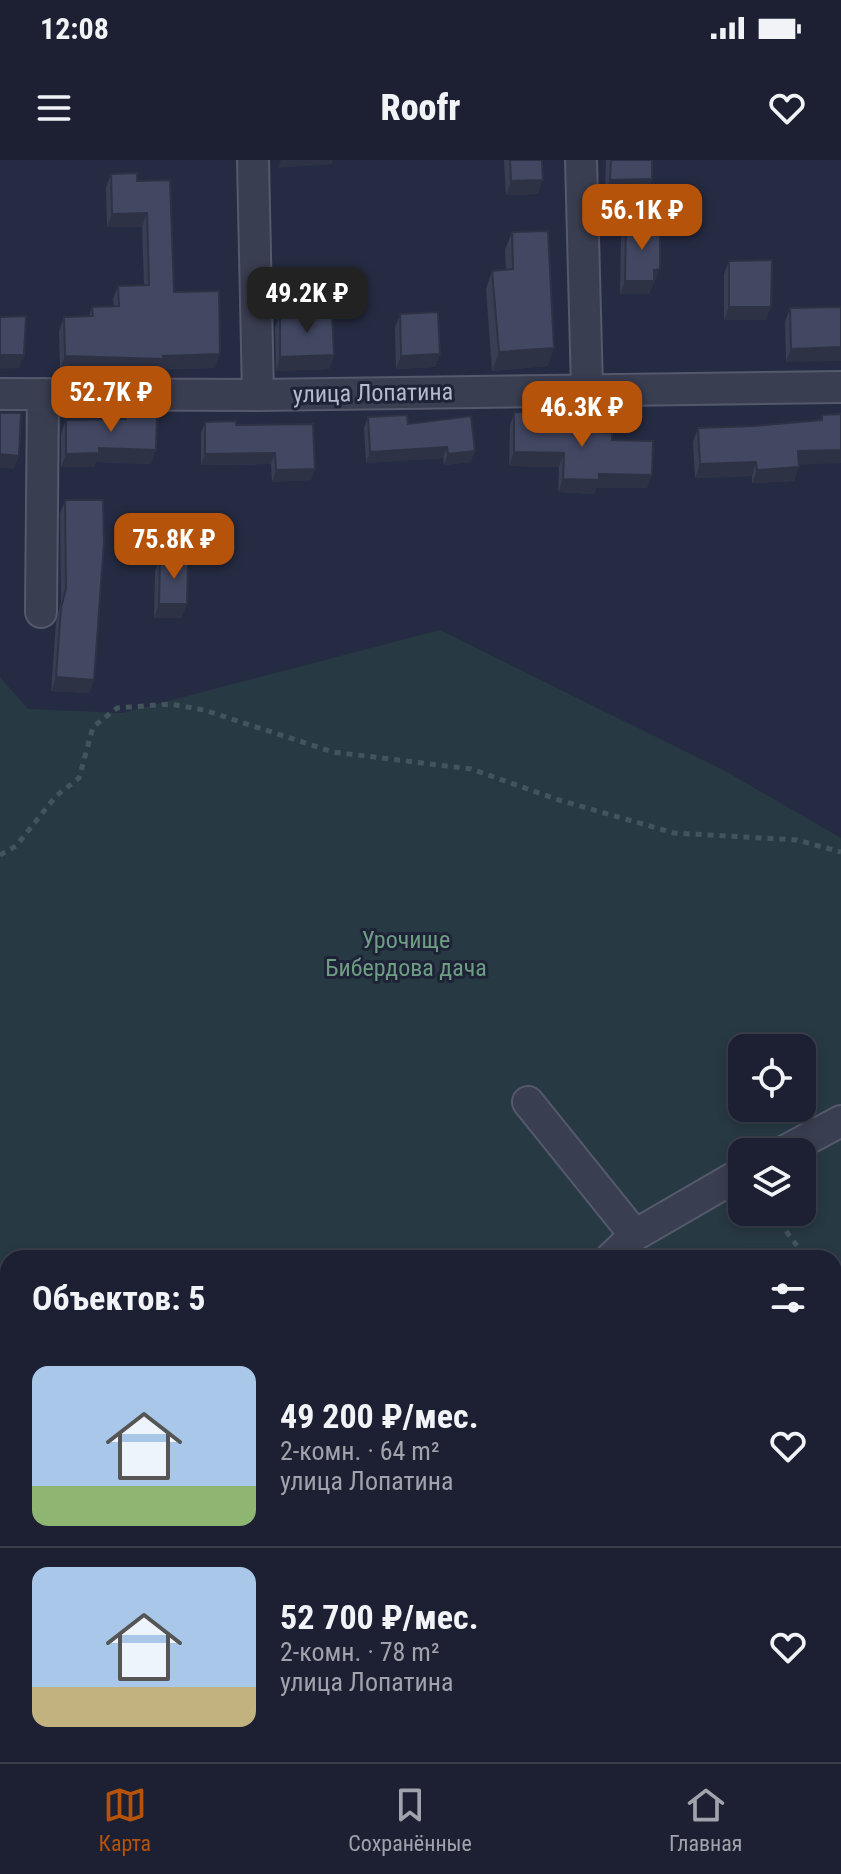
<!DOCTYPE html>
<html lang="ru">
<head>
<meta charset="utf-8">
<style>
	body { margin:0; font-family:"Roboto Condensed",sans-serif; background:#292d3e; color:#f1f3f6; height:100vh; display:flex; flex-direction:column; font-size:30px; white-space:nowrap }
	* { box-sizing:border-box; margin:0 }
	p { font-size:26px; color:#a0a3ac }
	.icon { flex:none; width:44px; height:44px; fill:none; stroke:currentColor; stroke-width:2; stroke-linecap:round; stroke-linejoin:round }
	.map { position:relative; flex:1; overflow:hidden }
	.sheet { position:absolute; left:0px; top:1090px; width:842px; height:512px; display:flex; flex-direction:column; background:#1c2032; border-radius:24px 24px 0 0; box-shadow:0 4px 12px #0003,0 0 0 2px #3a3e4d }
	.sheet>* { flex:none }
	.buttons { position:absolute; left:728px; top:874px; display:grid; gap:16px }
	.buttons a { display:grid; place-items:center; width:88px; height:88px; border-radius:16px; background:#1c2032; box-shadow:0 4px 12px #0003,0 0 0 2px #3a3e4d; font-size:40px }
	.price { position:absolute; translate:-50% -68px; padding:0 18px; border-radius:16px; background:#b45309; color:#fff; font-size:26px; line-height:52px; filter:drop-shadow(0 2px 4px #0008) }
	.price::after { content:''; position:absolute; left:50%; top:48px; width:24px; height:18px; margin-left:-12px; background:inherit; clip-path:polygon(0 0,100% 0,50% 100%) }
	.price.on { background:#222; color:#fff }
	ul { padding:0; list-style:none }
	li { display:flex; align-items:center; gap:24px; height:200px; padding:0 32px }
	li+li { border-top:2px solid #3a3e4d }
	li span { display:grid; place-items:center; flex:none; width:224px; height:160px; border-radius:16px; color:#555 }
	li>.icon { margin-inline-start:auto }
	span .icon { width:96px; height:96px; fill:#fffc; stroke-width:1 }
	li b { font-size:34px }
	h2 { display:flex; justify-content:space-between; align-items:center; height:96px; padding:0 32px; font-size:34px }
	.status { display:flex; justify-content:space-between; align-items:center; height:56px; padding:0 40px; background:#1c2032; direction:ltr }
	.status svg { height:22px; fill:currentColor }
	header { display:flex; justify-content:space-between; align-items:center; height:104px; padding:0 32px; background:#1c2032; font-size:36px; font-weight:800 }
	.tab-bar { display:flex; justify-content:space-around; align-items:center; height:112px; border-top:2px solid #3a3e4d; background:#1c2032; font-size:22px; color:#a0a3ac }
	.tab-bar a { display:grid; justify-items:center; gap:4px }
	.tab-bar .on { color:#b45309 }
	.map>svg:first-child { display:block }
	.green { fill:#273943; fill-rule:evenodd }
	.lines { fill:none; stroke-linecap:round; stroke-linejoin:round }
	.minor-casing { stroke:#55596c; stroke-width:34 }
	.path { stroke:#43555c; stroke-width:5; stroke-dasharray:6 6; stroke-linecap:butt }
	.minor { stroke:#3a3e51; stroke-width:30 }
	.wall { fill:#393e54 }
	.shaded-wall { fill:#2e3245 }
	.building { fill:#424862; stroke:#2e3245; stroke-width:2 }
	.labels { text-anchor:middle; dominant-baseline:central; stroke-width:6; stroke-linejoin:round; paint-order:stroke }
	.street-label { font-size:24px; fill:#b7bacc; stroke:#1e2337 }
	.park-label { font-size:24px; fill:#6d9d83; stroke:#1e2337 }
</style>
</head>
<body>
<div class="status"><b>12:08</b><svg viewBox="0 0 49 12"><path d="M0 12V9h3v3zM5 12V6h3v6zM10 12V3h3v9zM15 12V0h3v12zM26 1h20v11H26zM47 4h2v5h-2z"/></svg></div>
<header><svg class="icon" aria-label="menu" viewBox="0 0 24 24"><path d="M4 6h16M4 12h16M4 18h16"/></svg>Roofr<svg class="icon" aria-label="heart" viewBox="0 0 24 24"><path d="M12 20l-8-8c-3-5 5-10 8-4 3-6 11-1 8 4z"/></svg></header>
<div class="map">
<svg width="841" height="1602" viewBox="0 0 841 1602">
	<rect width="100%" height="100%" fill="#252b42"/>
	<path class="green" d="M440 470 727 612 841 678V1177L834 1175V1098H8V1594H463L467 1600 0 1602V517L28 549 122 553ZM742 888H802V948H742ZM742 992H802V1052H742Z
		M841 1368V1447L834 1438V1374Z"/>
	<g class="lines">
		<defs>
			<path id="minor" d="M253 0 258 235
				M581 0 587 229
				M0 234 258 235 841 227
				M41 452 43 234
				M528 942 635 1075
				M783 992 841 961
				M611 1098 635 1075 742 1013
				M841 1581 836 1586 841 1592
				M496 1594V1602"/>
		</defs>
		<use href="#minor" class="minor-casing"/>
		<path class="path" d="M0 695 16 686 56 636 79 618 93 567 117 548 170 544 204 550 333 592 471 609 559 640 674 673 797 680 841 692
			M772 1052 806 1098
			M834 1136 841 1145
			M834 1181 841 1175
			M0 1301 8 1303
			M50 1602 56 1594
			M92 1602 99 1594
			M792 1602 804 1594"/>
		<use href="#minor" class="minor"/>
	</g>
	<path class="wall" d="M504 0H542L538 34 506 35Z
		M606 0H652V19L648 33H605Z
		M111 14 137 21 174 132 215 208 160 209 159 212 60 210 59 171 64 157 89 156 92 147 114 146 113 139 118 126 144 125 142 67H107L106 28Z
		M626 64 655 123H653L649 134H620L621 78Z
		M512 72 548 206 492 211 486 129 492 111 506 110 505 90Z
		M729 101 766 160H724V114Z
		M841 147 786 202 785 162 790 148Z
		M280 154 334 195 329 209 276 211 275 168Z
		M400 154 440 194 435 207 396 209 395 168Z
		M514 252 552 270 612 280 647 328H596L594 334 558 332 559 307 509 306 510 266Z
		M841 254 799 305 794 321 752 323V316L695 318 693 282 698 268 754 266 820 260 822 255Z
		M126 255 151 304 96 302 94 307H61V274L66 260 124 259Z
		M368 257 408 264 471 302 444 305 443 298 366 303 364 268Z
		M205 262 236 265 311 320 272 322 271 304 201 305V273Z
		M65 340 94 520 89 533 51 531 56 462 61 442 60 354Z
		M160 398 182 458H154L155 411Z"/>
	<path class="shaded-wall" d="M281 0H333L332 4 278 8Z
		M652 19 648 33H605L610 20Z
		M543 20 538 34 506 35 511 21Z
		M147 53 142 67H107L112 54Z
		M660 109 649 134H620L625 121 654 110Z
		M729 147H771L766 160H724Z
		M841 187V201L786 202 791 189Z
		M554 188 548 206 492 211 499 192Z
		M220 194 215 208 160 209 159 212 60 210 65 196Z
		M440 194 435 207 396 209 401 196Z
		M0 195H24L19 208 0 209Z
		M334 195 329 209 276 211 280 197Z
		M447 287 443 298 366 303 370 292Z
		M99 288 156 290 151 304 96 302 94 307H61L66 294Z
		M841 290V303L793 305 798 291Z
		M475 291 471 302 444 305 448 294Z
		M514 292 564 293 559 307 509 306Z
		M275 293 271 304 201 305 205 294Z
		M0 294 19 296 14 309 0 308Z
		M756 302 752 316 695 318 700 304Z
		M799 307 794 321 752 323 757 310Z
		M315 309 311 320 272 322 276 310Z
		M599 314 652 315 647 328H596L594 334 558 332 563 319Z
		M159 444H187L182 458H154Z
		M56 517 94 520 89 533 51 531Z
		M841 1325V1338L834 1345V1331Z"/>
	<path class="building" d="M510 0H542L543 20 511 21Z
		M611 0H652V19L610 20Z
		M137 13V21L170 20 174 132 219 131 220 194 163 196 164 199 65 196 64 157 93 156 92 147 119 146 118 126 149 125 147 53 112 54 111 14Z
		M626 64H660V109L654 110V121H625Z
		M548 71 554 188 499 192 492 111 513 109 512 72Z
		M772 100 771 147H729V101Z
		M841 147V187L791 189 790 148Z
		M332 152 334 195 280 197V154Z
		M438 152 440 194 401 196 400 154Z
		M26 156 24 195H0V157Z
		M514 252 552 253V270L612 273V280L653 281 652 315 599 314V320L563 319 564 293 514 292Z
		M0 253H21L19 296 0 294Z
		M841 254V290L798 291 799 307 757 310 756 302 700 304 698 268 754 266 822 260V255Z
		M126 255 157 256 156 290 99 288V293L66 294V260L126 259Z
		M407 255 408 264 471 256 475 291 448 294 447 287 370 292 368 257Z
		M236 261V265L313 264 315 309 276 310 275 293 205 294V262Z
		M65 340H103L104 382 94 520 56 517 61 448 66 429Z
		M160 398H188L187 444H159Z
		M841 1190V1325L834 1331V1196Z
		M537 1594H605L610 1602H523Z"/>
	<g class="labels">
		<g class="street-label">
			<text transform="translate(373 233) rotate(-1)">улица Лопатина</text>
		</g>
		<g class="park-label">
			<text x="406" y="780">Урочище<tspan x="406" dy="28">Бибердова дача</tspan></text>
		</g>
	</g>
</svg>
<div class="buttons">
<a><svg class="icon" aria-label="locate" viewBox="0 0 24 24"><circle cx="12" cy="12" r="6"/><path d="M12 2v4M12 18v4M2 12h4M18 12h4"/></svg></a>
<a><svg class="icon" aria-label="layers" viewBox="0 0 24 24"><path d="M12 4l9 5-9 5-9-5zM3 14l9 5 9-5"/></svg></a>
</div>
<b class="price" style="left:642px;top:92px">56.1K ₽</b>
<b class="price on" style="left:307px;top:175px">49.2K ₽</b>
<b class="price" style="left:111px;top:274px">52.7K ₽</b>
<b class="price" style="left:582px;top:289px">46.3K ₽</b>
<b class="price" style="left:174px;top:421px">75.8K ₽</b>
<section class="sheet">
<h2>Объектов: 5<svg class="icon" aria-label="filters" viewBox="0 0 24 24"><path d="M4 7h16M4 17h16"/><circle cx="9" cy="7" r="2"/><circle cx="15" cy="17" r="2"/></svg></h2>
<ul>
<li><span style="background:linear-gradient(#a9c7e8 75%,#8fb573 0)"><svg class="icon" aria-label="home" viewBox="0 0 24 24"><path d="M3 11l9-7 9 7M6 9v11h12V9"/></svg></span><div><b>49 200 ₽/мес.</b><p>2-комн. · 64 m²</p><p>улица Лопатина</p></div><svg class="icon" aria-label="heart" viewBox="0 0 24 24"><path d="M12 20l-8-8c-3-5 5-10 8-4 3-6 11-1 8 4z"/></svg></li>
<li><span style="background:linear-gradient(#a9c7e8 75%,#c2b280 0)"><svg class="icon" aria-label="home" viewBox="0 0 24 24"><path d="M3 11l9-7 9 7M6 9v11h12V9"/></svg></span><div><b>52 700 ₽/мес.</b><p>2-комн. · 78 m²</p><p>улица Лопатина</p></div><svg class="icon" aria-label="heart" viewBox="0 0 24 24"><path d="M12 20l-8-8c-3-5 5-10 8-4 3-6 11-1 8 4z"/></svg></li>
</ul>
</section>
</div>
<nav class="tab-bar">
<a class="on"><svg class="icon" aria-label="map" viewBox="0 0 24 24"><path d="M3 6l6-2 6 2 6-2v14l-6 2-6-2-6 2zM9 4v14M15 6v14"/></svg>Карта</a>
<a><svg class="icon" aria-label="saved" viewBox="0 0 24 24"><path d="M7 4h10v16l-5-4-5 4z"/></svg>Сохранённые</a>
<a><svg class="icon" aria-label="home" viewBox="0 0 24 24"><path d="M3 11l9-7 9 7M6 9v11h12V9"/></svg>Главная</a>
</nav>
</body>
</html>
